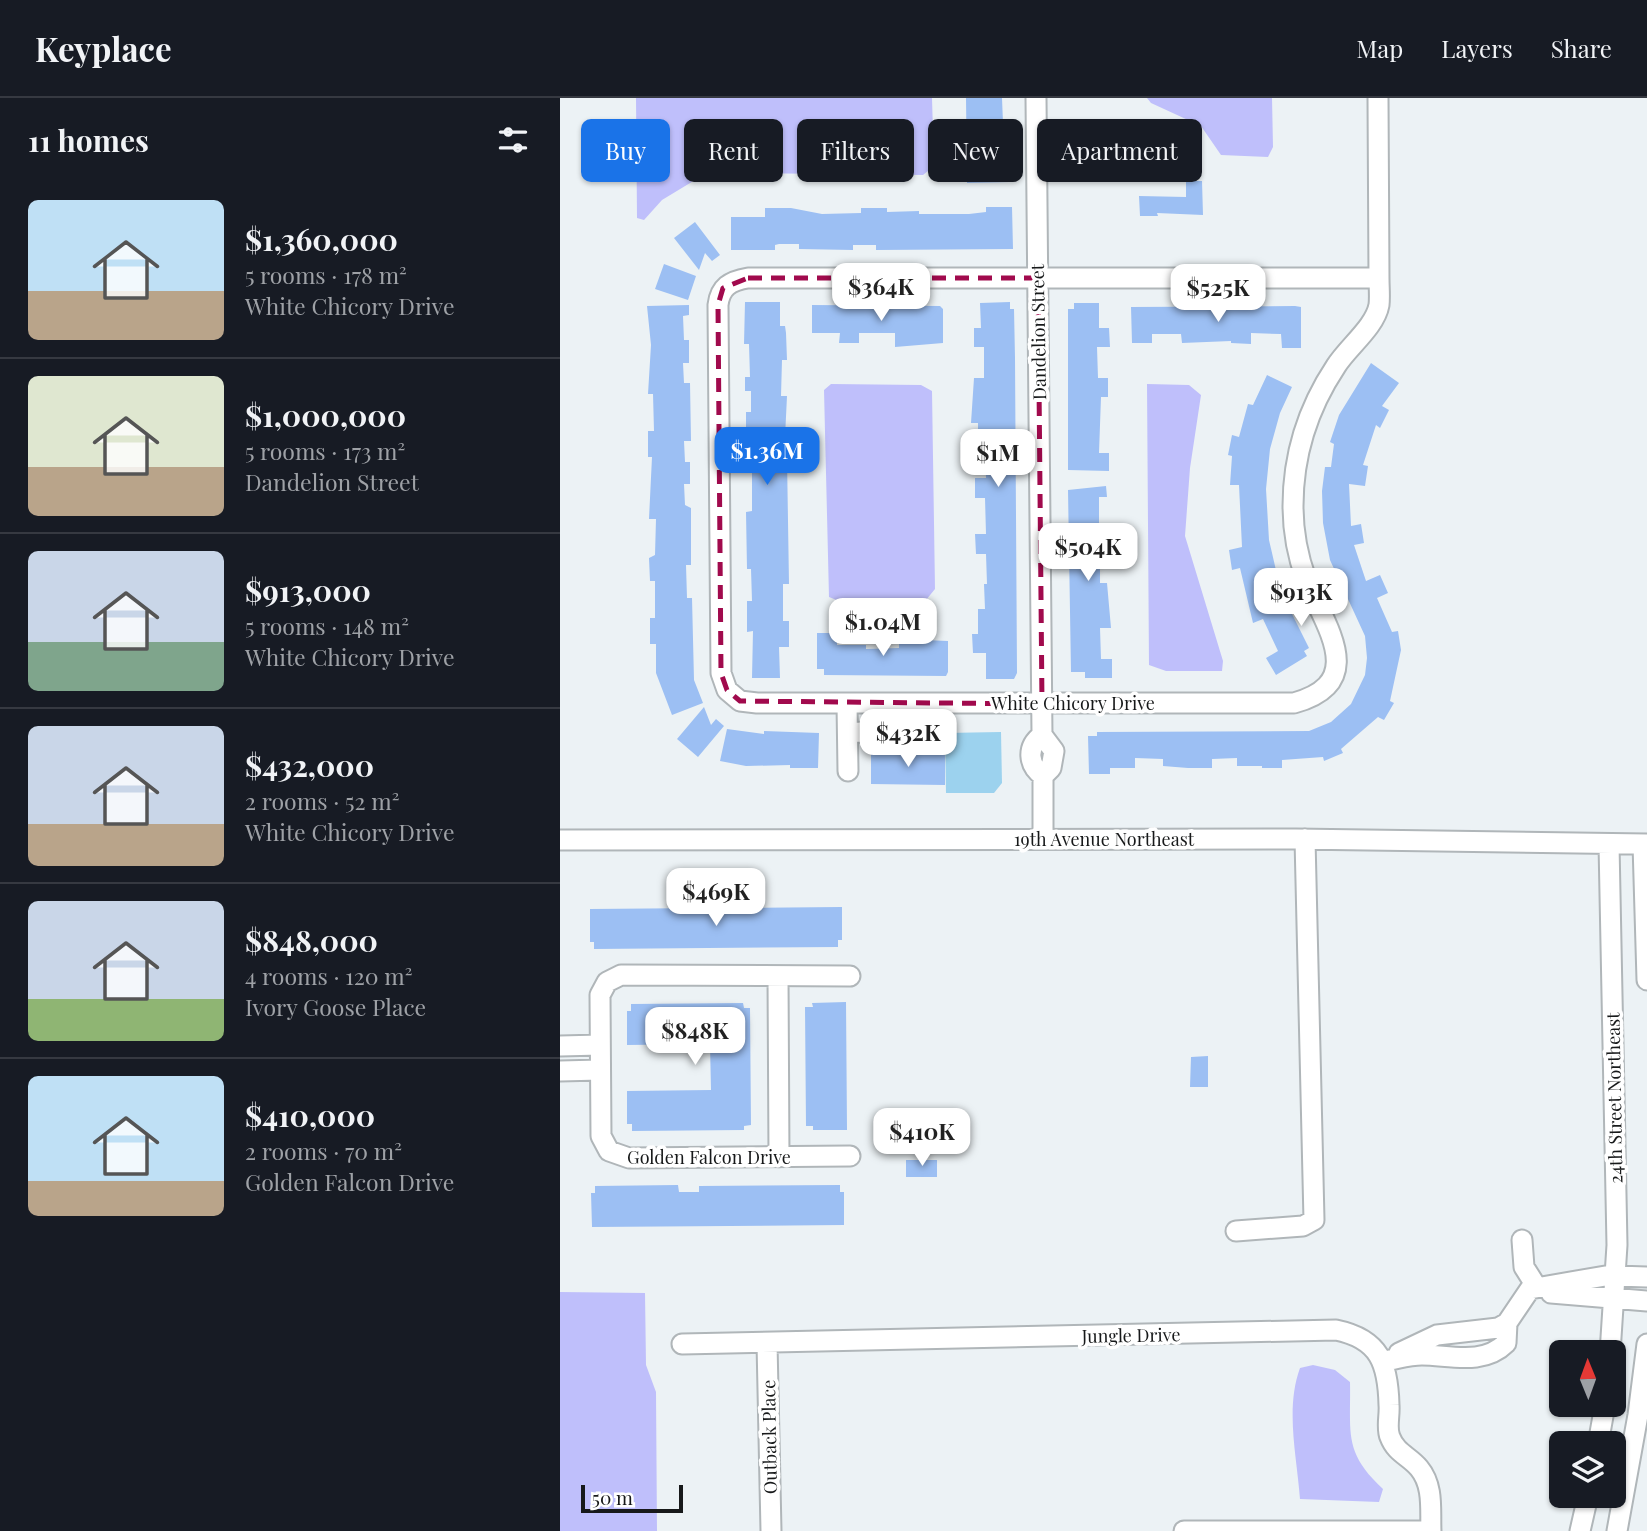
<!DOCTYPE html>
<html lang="en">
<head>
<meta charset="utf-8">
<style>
	body { margin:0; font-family:"Playfair Display",serif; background:#242831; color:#f1f3f6; height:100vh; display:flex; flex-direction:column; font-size:26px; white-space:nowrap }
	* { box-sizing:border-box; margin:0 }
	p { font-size:23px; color:#9ea1a6 }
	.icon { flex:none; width:38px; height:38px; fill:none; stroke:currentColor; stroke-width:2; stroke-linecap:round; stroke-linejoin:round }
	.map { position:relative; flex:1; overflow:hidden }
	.sheet { display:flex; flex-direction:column; background:#171b24; width:560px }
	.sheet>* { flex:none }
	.top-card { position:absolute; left:21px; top:21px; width:665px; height:63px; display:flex; gap:14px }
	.needle { width:46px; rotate:359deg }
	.controls { position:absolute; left:989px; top:1242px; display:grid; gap:14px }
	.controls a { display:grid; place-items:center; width:77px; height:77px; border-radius:10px; background:#171b24; box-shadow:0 2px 5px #0004; font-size:35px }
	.scale { position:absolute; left:21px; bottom:18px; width:102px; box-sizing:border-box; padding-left:7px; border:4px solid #17191a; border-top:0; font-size:19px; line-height:24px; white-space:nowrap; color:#17191a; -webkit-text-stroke:5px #fff; paint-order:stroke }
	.price { position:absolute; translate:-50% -60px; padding:0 16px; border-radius:14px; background:#fff; color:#222; font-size:23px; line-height:46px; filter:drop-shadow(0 2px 4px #0008) }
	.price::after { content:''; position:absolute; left:50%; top:42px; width:21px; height:16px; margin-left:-10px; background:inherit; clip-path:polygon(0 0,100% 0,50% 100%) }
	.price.current { background:#1a73e8; color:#fff }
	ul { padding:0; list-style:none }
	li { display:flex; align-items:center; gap:21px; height:175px; padding:0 28px }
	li+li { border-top:2px solid #363941 }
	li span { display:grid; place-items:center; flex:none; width:196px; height:140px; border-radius:10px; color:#555 }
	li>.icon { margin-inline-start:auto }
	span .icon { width:84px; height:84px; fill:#fffc; stroke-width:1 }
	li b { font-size:30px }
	h2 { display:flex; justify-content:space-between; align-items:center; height:84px; padding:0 28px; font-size:30px }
	.pill { padding:0 24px; border-radius:10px; background:#171b24; box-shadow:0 2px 5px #0004; font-size:24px; line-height:63px }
	.pill.current { background:#1a73e8; color:#fff }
	header { display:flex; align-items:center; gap:42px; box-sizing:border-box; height:98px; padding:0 35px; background:#171b24; border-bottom:2px solid #363941 }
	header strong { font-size:33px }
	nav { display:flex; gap:38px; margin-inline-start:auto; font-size:24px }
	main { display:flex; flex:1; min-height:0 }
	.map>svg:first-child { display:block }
	.green { fill:#9cd2ee }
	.water { fill:#bfbffb }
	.building { fill:#9cbff3 }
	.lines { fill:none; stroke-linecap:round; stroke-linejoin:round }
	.minor-casing { stroke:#b0b6b9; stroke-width:23 }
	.minor { stroke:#fff; stroke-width:19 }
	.marked { fill:none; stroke:#a10a4d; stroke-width:5; stroke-dasharray:14 9; stroke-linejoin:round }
	.labels { text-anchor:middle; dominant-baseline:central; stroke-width:7; stroke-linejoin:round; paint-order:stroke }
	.street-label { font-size:18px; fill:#17191a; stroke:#fff }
</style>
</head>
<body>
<header>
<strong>Keyplace</strong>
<nav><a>Map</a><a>Layers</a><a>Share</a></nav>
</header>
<main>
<section class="sheet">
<h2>11 homes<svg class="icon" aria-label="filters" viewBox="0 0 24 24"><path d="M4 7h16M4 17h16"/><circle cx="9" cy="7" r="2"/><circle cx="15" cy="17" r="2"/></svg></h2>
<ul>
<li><span style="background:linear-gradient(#bfe0f5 65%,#b9a48a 0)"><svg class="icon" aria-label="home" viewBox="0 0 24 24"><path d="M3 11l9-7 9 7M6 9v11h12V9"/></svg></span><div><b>$1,360,000</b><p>5 rooms · 178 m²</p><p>White Chicory Drive</p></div></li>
<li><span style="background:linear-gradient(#dfe7d0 65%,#b9a48a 0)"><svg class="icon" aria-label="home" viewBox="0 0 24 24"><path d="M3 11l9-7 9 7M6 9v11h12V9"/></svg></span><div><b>$1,000,000</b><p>5 rooms · 173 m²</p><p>Dandelion Street</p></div></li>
<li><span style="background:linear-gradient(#c9d6e8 65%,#7fa58c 0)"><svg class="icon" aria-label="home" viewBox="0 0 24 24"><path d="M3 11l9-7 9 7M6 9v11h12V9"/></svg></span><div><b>$913,000</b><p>5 rooms · 148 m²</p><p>White Chicory Drive</p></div></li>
<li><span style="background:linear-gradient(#c9d6e8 70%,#b9a48a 0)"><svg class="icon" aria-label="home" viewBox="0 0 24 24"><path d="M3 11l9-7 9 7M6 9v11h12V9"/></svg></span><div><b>$432,000</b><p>2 rooms · 52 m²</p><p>White Chicory Drive</p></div></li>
<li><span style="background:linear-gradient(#c9d6e8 70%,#8fb573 0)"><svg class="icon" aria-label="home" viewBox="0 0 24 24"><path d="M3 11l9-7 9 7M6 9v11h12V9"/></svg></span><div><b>$848,000</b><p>4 rooms · 120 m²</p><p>Ivory Goose Place</p></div></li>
<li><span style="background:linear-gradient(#bfe0f5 75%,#b9a48a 0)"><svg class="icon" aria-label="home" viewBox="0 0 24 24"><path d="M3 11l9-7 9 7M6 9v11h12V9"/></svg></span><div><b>$410,000</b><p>2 rooms · 70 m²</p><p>Golden Falcon Drive</p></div></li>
</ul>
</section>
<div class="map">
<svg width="1087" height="1433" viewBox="0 0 1087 1433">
	<rect width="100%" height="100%" fill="#ecf2f5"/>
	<path class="green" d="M441 634 442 685 434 695H386L385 635Z"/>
	<path class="water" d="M76 0H372L374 68 363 77 185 75 140 79 102 102 84 122 77 120Z
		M587 0H712L713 49 708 59 661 57 641 28 591 5Z
		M271 286 361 287 372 293 375 491 366 502 279 503 269 499 264 292Z
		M587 286 629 287 641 297 630 370 625 438 663 563 662 573H606L589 567Z
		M0 1194 85 1195 86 1267 96 1294 97 1433H0Z
		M753 1267 775 1272 790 1284C791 1335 783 1354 823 1391L819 1404 740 1401C737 1359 725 1311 740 1270Z"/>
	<path class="building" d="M406 0H442L443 25H448V39H444V74H449V84L407 85Z
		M626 83H642L643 117 597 115 598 118H580L579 98 626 99Z
		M426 109H452L453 151 316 152V147H293V152L239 151V146H219L215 147V152H171V119H205V110H231L262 116 301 115V110H327V114L359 113V116H409L426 114Z
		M135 124 160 157 152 163 145 155 139 172 114 140Z
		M104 166 136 178 128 202 95 191Z
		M185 204H220V228H225L226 235 227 262H222L221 298H227L224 360H227L229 486H223V523H229V549H219L220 580H192L193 533 187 534V503H192L191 471H187L186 414 192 413V374L191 371H186V314H191V293H185V279H190L189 246H184Z
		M450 204V211H454L455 260 457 575 454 581H426V555H413L412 536H418V511H425L424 486H427L426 456H416L415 436H426L425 400H415V380H426L425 350H418V325H411L414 280H424V249H414V230H421L420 205Z
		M514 205H539V230H549L550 249H537L538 280H548V299H541L539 355H549V373L508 372V211H514Z
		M129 207V217L123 218 124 242H129V265H123L124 285H130L131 343H124L125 364H130V386H124L125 407 131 410V467H126L127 500H132L134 582 143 605 112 617 96 575V546H90V520H95V483H90L89 460 95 457 96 421H89L92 359H88V333H94L93 296H88L91 247 87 208Z
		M252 207 380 208 383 211V245L335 249V235H299V245H279L280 235H252Z
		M735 208 741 209V250H722L721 236 691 235V246L671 245V243L622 245 621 236H592V245H572L571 209Z
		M811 265 839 285 822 308 829 312 820 330 816 327 803 367 808 368 805 388 789 386 791 428 801 426 804 445 794 447 806 483 820 477 828 495 817 500 832 534 838 533 841 552 830 603 834 605 824 622 818 619 781 651 783 655 764 663 763 659 722 662V670H702V668H677V660L652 661V670H628L603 668V661L575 660V670H550V676H529L528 638H537V634L749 633 771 624 791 606 805 577 807 560 805 538 770 462 763 425 762 393 765 369H771L774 346 770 344 779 317Z
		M707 277 732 289 720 315 710 351 706 391 709 442 721 494 749 550 744 553 747 558 716 577 706 560 718 553 703 521 693 525 680 470 672 472 669 452 682 449 679 387H670L672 358 668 357 672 337 679 339 688 306 693 307Z
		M546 388 547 399H539V436H552V455H540V485H547L551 530H540L541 561H552V580H525V574H511L508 392Z
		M257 535H277V547H306V551L339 550V541L388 543V574L386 578 264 577V571H257Z
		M144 609 151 627 156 621 164 628 138 659 117 641Z
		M167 631 204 636V633L259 635 258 670H230V667L186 668 160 663Z
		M311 656 385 657V687L311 686Z
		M282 809V842H278V849L34 851V844H30V811Z
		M286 904 287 1032H253V1028H246L245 909H253L252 905Z
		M183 905 184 910H190L191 1027 184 1028V1032L72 1033V1026H67V993L151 992 150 946 67 947V913H71V906Z
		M648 958V989H630L631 959Z
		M346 1062H377V1079H346Z
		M118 1087 119 1094H139V1088L280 1087V1094H284V1127L32 1129 31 1095H35V1088Z"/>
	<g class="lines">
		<defs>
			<path id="minor" d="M476 0 482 637 494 653 491 670 483 678V740
				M818 0 819 180C819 189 820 199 819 207 815 229 788 249 776 268 748 310 733 357 733 408 733 431 738 459 746 481 764 527 810 584 734 605H197L180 603 167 592 161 575 158 207C160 189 170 183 188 180H819
				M287 606 288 673
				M288 634 379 636
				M482 637C466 649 468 667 483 678
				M0 742 736 741 1087 746
				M1049 746 1057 1147 1050 1255
				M1083 746 1087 882
				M218 878 219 1059
				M290 878 61 877 47 884 40 897 41 1038 49 1053 69 1060 290 1058
				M0 948 40 947
				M0 973 40 972
				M676 1133 743 1128 754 1122 745 741
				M962 1142 964 1169 976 1188
				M1056 1178 1087 1179
				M991 1195 1087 1203
				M207 1245 211 1433
				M122 1246 776 1232C820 1241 828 1266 829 1307 830 1317 826 1330 830 1339 836 1355 849 1358 859 1370 874 1388 870 1412 871 1433
				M839 1255 877 1237 938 1230 947 1225
				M824 1263C837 1261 849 1257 862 1257 889 1257 923 1268 946 1245L947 1225 970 1191 1057 1176
				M1038 1346 1045 1307
				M624 1433H871
				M1020 1433 1028 1398
				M1057 1433 1078 1317 1087 1246"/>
		</defs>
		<use href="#minor" class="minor-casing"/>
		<use href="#minor" class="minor"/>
	</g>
	<path class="marked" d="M188 180H478L482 606 180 603 167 592 161 575 158 207 163 190Z"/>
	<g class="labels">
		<g class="street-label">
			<text transform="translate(478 234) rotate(-91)">Dandelion Street</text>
			<text x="513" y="605">White Chicory Drive</text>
			<text x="544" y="741">19th Avenue Northeast</text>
			<text transform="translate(1054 1000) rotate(-91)">24th Street Northeast</text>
			<text x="149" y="1059">Golden Falcon Drive</text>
			<text transform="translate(571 1237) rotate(-1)">Jungle Drive</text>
			<text transform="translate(209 1339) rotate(-91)">Outback Place</text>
		</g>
	</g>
</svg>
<div class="controls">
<a><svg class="needle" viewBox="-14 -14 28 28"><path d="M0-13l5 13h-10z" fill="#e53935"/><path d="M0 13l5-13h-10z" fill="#9ea1a6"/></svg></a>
<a><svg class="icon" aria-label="layers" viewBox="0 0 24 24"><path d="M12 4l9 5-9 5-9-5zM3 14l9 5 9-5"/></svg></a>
</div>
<div class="scale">50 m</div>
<b class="price" style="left:321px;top:225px">$364K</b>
<b class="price" style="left:658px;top:226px">$525K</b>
<b class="price current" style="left:207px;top:389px">$1.36M</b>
<b class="price" style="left:438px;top:391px">$1M</b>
<b class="price" style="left:528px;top:485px">$504K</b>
<b class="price" style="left:741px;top:530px">$913K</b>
<b class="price" style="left:323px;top:560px">$1.04M</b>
<b class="price" style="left:348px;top:671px">$432K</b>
<b class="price" style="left:156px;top:830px">$469K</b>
<b class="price" style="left:135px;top:969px">$848K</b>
<b class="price" style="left:362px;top:1070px">$410K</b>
<div class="top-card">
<a class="pill current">Buy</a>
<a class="pill">Rent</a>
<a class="pill">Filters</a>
<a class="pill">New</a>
<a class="pill">Apartment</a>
</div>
</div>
</main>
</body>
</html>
